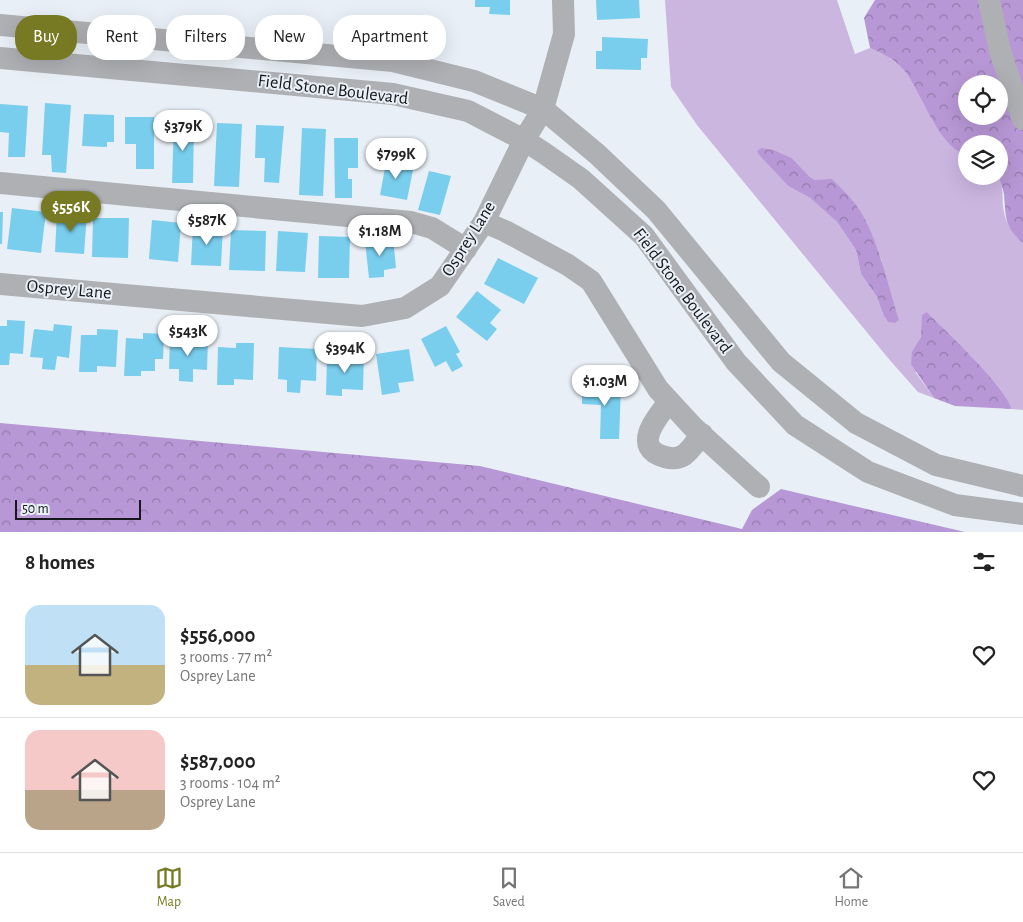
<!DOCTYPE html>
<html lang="en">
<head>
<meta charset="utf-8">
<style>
	body { margin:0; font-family:"Alegreya Sans",sans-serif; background:#f6f6f6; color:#222; height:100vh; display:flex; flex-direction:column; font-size:19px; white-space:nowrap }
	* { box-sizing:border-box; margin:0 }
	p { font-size:16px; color:#767676 }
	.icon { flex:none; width:28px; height:28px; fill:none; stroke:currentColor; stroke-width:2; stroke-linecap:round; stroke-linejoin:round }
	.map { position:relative; height:532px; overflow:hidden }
	.panel { display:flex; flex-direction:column; background:#fff; flex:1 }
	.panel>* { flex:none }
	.top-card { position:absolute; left:15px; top:15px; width:500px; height:45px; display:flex; gap:10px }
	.buttons { position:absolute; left:958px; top:75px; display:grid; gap:10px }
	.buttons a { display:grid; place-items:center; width:50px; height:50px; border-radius:50%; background:#fff; box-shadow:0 5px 20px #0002; font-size:25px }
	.scale { position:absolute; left:15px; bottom:12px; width:126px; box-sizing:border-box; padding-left:5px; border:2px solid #16181b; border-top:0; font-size:14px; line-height:18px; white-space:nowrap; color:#16181b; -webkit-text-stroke:4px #e8eff6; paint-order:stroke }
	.price { position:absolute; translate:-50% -42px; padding:0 11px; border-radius:18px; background:#fff; color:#222; font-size:16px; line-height:32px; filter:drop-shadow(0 1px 2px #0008) }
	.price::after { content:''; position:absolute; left:50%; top:30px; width:15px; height:11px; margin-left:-8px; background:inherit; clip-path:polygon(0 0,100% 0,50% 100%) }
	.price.active { background:#777a23; color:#fff }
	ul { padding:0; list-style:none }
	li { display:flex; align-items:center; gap:15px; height:125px; padding:0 25px }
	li+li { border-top:1px solid #e0e0e0 }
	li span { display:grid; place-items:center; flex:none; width:140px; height:100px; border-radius:15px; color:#555 }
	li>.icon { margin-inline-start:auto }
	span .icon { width:60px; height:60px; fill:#fffc; stroke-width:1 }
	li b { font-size:21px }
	h2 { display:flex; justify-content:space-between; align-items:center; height:60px; padding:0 25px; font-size:21px }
	.chip { padding:0 18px; border-radius:20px; background:#fff; box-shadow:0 5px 20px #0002; font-size:18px; line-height:45px }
	.chip.active { background:#777a23; color:#fff }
	.tab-bar { display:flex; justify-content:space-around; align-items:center; height:70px; border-top:1px solid #e0e0e0; background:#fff; font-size:14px; color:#767676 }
	.tab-bar a { display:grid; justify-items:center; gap:2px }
	.tab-bar .active { color:#777a23 }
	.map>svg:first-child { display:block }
	.grass { fill:#cbb6e0; fill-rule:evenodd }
	.forest { fill:url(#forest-crowns); fill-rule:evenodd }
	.building { fill:#79ceee }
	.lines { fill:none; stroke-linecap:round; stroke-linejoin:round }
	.minor { stroke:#afb0b4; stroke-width:22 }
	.labels { text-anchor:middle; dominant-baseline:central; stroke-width:4; stroke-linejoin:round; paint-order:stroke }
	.street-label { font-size:18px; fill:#16181b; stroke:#e8eff6 }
</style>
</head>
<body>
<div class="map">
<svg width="1023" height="532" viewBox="0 0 1023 532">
	<defs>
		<pattern id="forest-crowns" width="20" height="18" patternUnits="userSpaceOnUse" patternTransform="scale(1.25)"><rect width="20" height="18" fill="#b797d5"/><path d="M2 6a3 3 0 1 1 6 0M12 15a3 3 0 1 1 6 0" fill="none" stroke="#947aac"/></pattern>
	</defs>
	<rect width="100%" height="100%" fill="#e8eff6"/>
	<path class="grass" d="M665 0H837L855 54 870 48 884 54 902 67 921 95 934 123 961 153 966 155V176H998C1005 188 1001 200 1004 212 1006 224 1014 236 1023 243V410L1012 409C1004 385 948 333 927 312L920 340 916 373 934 398 918 392 888 358 697 125 671 87ZM774 150 792 158 810 177 815 180 881 258 888 289 883 314 877 297 861 274 856 250 837 222 810 198 788 186 759 155Z"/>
	<path class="forest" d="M875 0H1023V243C1004 227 1006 217 1004 194 1003 187 999 180 999 176 997 165 999 154 999 144H966V155C937 146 922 91 903 69 894 59 882 53 870 48L864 18ZM966 84H999V116H966Z
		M761 148 774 150 792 158 810 177 815 180 832 179C839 186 847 194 853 201 877 230 887 284 899 320L895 323 888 322 883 314 877 297 861 274 856 250 837 222 810 198 788 186 759 155 757 151Z
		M927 312C948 333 1004 385 1012 409L955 406 934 398 911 364 912 352 921 337 922 315Z
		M0 423 480 466 742 529 752 510 781 489 965 532H0Z"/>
	<path class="building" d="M475 0H510V15L489 14 490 7H475Z
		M596 0H639L640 18 597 20Z
		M602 37 648 39 647 58H641V70L596 69V51H602Z
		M45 103 71 105 66 173 52 172 51 155H42Z
		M0 104 28 106 25 157H8L9 133 0 132Z
		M84 114 114 115V142H107V147L82 146Z
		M125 117H154V169H136V144H125Z
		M174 120H194L193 183H172Z
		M217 123 242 124 239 187 214 186Z
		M256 125 284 126 279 183 264 182 265 158H255Z
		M302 128 326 129 323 196 299 195Z
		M334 138H358V168H348V179H352V198H335Z
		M387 157 405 161 404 169 413 170 407 200 380 195Z
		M429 171 451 176 440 215 418 210Z
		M12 208 46 212 41 253 7 249Z
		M0 212H3L2 244H0Z
		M57 212 87 213 84 254 55 252Z
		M93 218H129L128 258 92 257Z
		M152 220 181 223 178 262 149 259Z
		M193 226 223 227 221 266 191 265Z
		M231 230 266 231 265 271 229 270Z
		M278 231 308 233 305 272 276 271Z
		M319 236 350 237 349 278H318Z
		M393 238 396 268 384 270V277L369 278 365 241Z
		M498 258 538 278 524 304 484 284Z
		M477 291 501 310 490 323 497 329 487 341 456 317Z
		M7 320 25 321 23 354 10 353 9 365H0V326H7Z
		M54 324 72 326 69 358 57 356 55 370 42 369 43 358 30 357 34 329 53 331Z
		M446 326 460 352 456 354 463 366 452 372 446 361 435 367 421 339Z
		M97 329 118 330 116 367 97 366V372H79L81 335H97Z
		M143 333 164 334 163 359H155V371H141V376H124L126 338 143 339Z
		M170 338 208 339 207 370 193 369V382L179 381V369H169Z
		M236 343H254L253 380 234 379V385H217L218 347 236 348Z
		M279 347 317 349 316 381 301 380 300 393 287 392V380L278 379Z
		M409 349 414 381 398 383 400 392 382 395 376 354Z
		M342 353H364L363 390 342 389V396L326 395 327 358 342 359Z
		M582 384 621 386 619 439H600L601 405 582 404Z"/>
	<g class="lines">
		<path class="minor" d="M989 0 1000 51 1023 119
			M0 25 393 61 474 81 543 109 597 154 656 210 781 362 856 423 936 465 1023 486
			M0 58 393 94 468 111 524 140 544 153 581 179 644 236 736 362 795 425 868 472 955 505 1023 514
			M0 183 411 222 432 228 466 249
			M484 222 505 231 568 265 591 281 658 389 693 427 759 487
			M0 284 362 316 405 308 440 286 484 222 524 140 543 109 564 34 563 0
			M669 402C656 418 631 448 665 457 672 459 678 459 684 455 691 450 696 441 702 434"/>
	</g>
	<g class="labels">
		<g class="street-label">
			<text transform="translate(333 90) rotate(7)">Field Stone Boulevard</text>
			<text transform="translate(469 239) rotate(-58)">Osprey Lane</text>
			<text transform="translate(69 290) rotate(5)">Osprey Lane</text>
			<text transform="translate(682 291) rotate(53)">Field Stone Boulevard</text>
		</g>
	</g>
</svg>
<div class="buttons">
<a><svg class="icon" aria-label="locate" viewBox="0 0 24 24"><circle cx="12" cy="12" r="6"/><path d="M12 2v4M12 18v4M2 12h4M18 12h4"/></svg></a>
<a><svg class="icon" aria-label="layers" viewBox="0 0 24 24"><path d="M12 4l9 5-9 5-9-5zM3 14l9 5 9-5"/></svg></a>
</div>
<div class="scale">50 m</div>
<b class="price" style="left:183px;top:152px">$379K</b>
<b class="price" style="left:396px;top:180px">$799K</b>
<b class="price active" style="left:71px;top:233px">$556K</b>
<b class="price" style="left:207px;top:246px">$587K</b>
<b class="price" style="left:380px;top:257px">$1.18M</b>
<b class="price" style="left:188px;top:357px">$543K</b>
<b class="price" style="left:345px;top:374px">$394K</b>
<b class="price" style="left:605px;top:407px">$1.03M</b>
<div class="top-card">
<a class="chip active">Buy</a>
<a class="chip">Rent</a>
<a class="chip">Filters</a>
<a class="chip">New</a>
<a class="chip">Apartment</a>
</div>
</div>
<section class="panel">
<h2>8 homes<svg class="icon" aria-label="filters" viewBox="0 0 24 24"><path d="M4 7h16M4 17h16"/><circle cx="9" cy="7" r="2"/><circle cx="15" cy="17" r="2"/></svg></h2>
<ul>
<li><span style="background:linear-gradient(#bfe0f5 60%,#c2b280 0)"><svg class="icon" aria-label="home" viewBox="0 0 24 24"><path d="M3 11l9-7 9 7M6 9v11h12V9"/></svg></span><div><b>$556,000</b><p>3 rooms · 77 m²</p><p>Osprey Lane</p></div><svg class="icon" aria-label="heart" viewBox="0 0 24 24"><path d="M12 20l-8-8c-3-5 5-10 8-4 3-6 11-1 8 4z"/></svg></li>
<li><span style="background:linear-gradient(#f6c9c9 60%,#b9a48a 0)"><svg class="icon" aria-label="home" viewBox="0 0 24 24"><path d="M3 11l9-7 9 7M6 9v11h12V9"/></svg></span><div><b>$587,000</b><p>3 rooms · 104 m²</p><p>Osprey Lane</p></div><svg class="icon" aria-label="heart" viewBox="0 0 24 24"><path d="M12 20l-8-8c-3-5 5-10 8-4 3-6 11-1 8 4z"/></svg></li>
</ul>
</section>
<nav class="tab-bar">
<a class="active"><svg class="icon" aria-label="map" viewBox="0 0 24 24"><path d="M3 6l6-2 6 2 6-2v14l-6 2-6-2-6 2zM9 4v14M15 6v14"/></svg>Map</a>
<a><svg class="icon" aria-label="saved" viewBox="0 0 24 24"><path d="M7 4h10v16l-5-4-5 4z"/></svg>Saved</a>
<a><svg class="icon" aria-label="home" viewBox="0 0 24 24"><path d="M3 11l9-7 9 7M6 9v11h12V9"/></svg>Home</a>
</nav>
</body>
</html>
